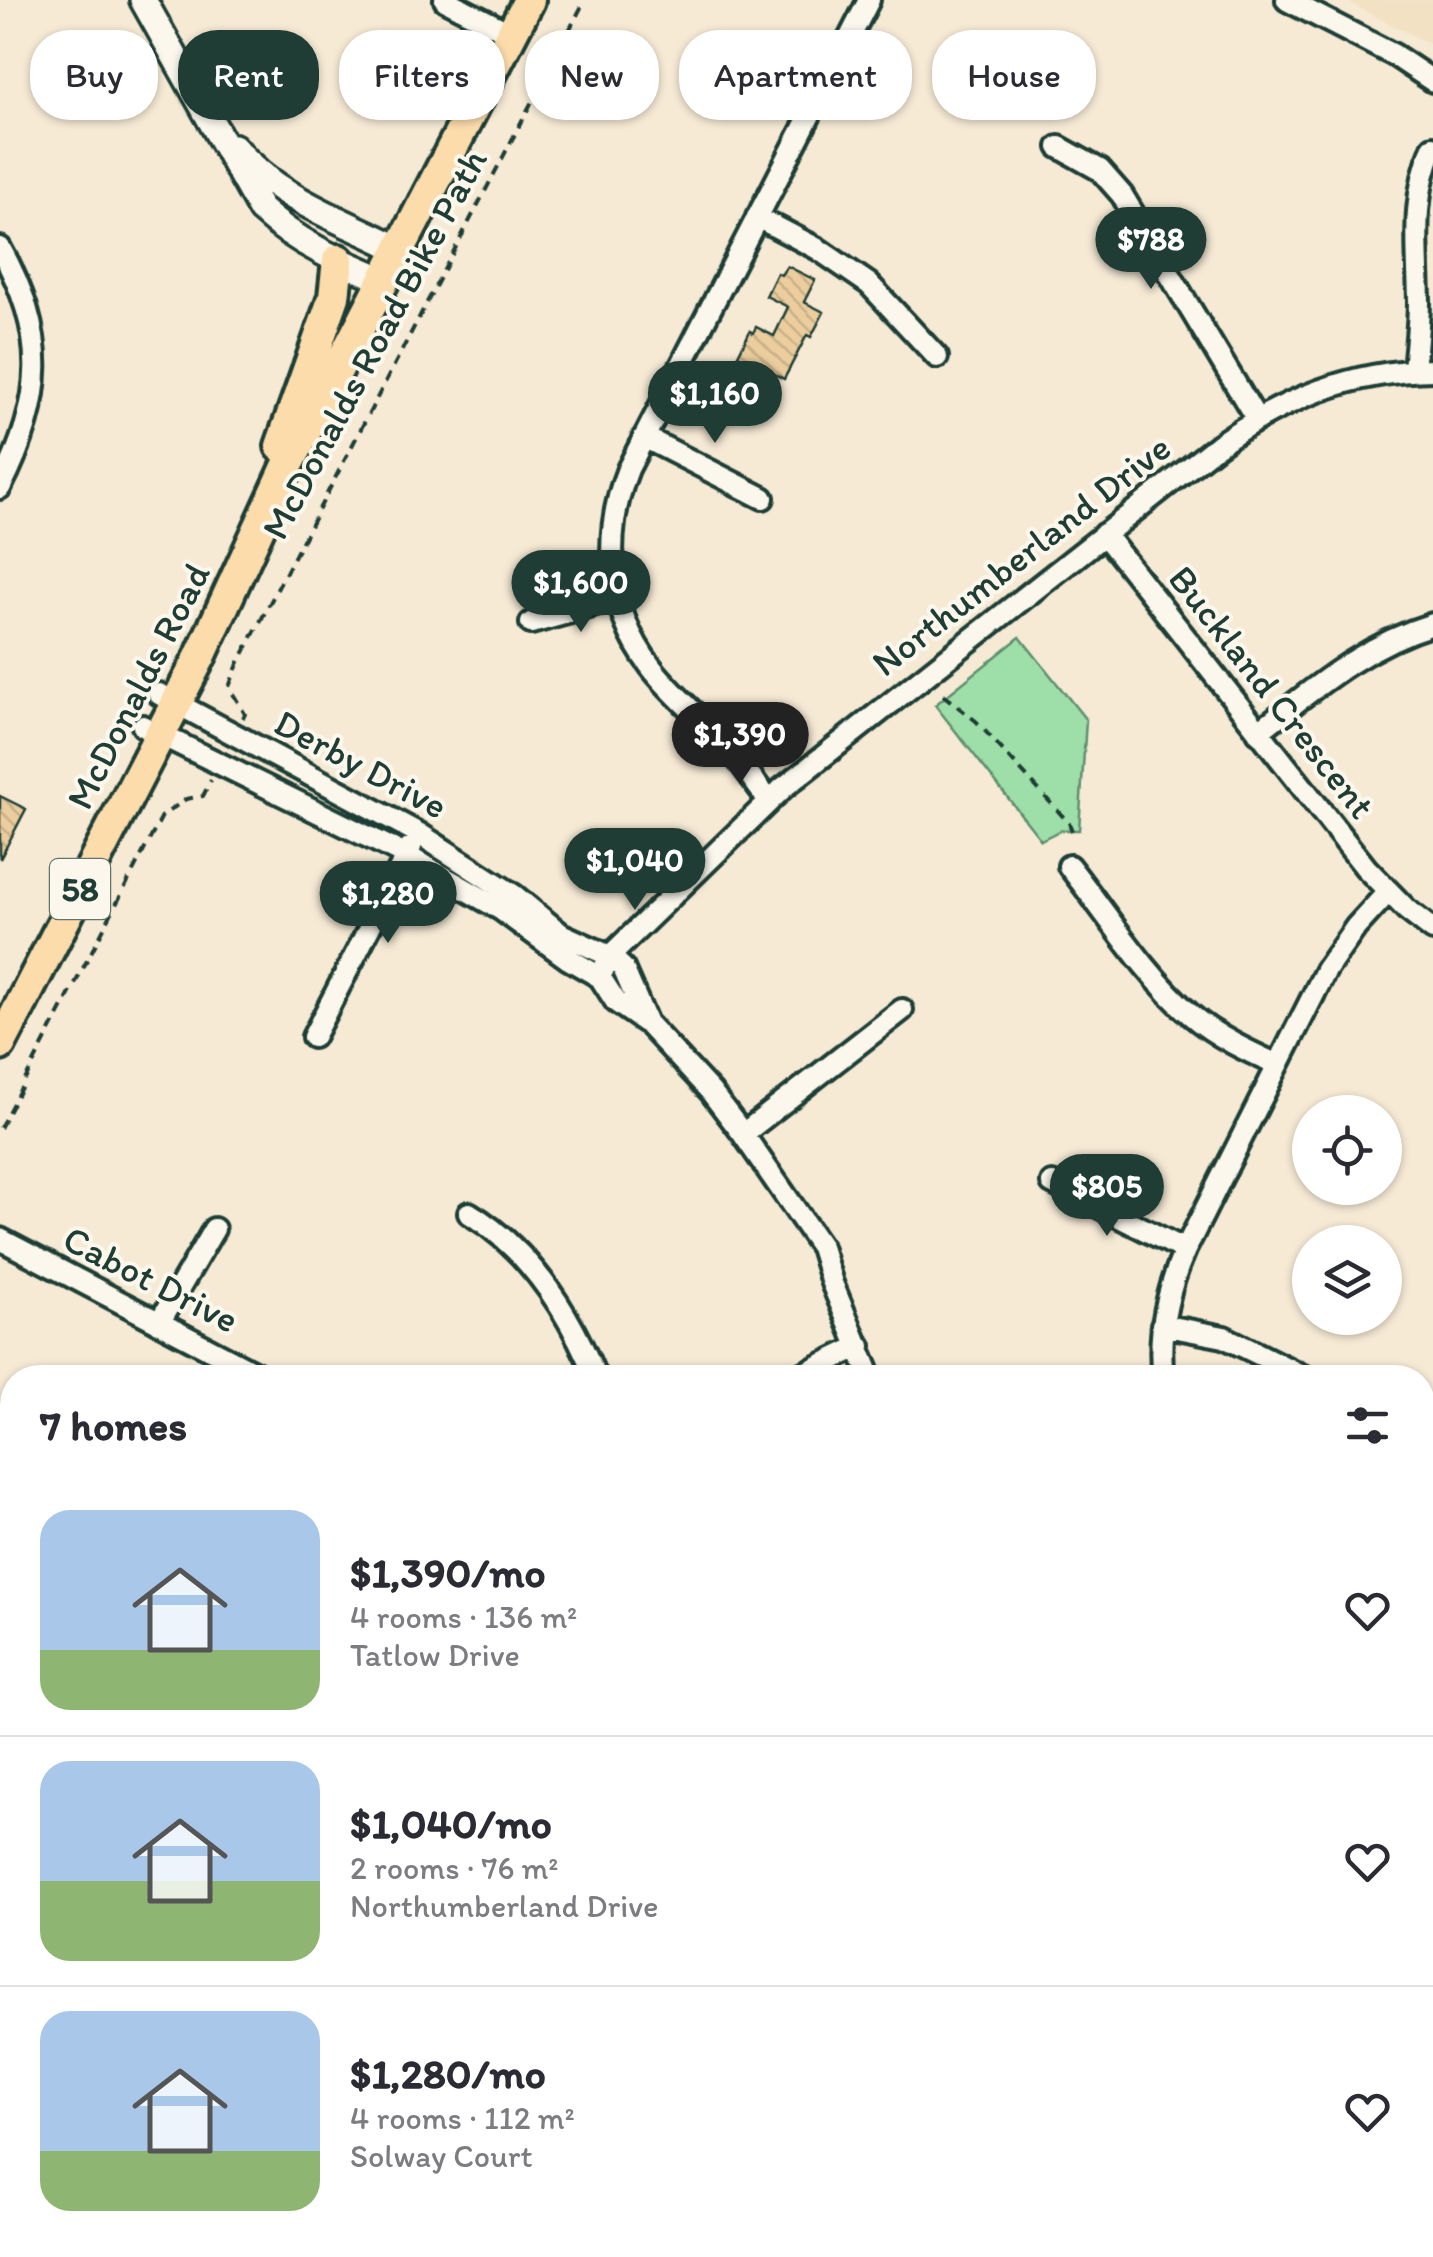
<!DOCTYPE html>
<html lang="en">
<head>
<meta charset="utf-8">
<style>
	body { margin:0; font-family:Itim,sans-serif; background:#f7f7f7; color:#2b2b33; height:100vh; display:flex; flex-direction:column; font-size:38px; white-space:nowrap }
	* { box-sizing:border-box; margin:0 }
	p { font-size:32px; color:#7c7c81 }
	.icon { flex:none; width:55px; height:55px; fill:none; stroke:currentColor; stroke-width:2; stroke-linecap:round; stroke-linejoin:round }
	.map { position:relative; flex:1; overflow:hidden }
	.sheet { position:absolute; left:0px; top:1365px; width:1435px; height:892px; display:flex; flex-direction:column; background:#fff; border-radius:40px 40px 0 0; box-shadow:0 2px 8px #0004 }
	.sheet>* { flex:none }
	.hud { position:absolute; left:30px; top:30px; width:1375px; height:90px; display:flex; gap:20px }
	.buttons { position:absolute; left:1292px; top:1095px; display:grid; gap:20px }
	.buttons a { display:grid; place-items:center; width:110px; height:110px; border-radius:50%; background:#fff; box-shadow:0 2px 8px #0004; font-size:50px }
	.price { position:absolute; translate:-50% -85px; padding:0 22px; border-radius:35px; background:#1f3d34; color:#fff; font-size:32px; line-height:65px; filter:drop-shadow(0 2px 5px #0008) }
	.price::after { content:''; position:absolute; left:50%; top:60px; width:30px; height:22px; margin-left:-15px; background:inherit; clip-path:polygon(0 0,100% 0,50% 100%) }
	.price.current { background:#222; color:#fff }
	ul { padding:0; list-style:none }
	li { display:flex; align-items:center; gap:30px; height:250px; padding:0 40px }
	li+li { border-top:2px solid #e1e1e2 }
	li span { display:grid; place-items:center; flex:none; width:280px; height:200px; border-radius:30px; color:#555 }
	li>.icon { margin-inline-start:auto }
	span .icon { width:120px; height:120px; fill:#fffc; stroke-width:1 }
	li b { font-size:42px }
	h2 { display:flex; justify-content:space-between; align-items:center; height:120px; padding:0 40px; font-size:42px }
	.chip { padding:0 35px; border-radius:40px; background:#fff; box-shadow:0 2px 8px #0004; font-size:35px; line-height:90px }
	.chip.current { background:#1f3d34; color:#fff }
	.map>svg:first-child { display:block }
	.built { fill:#f3e1c4 }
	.park { fill:#9edfa9; stroke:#5e8e6e; stroke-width:2.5 }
	.building { fill:url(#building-back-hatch); stroke:#1f3d34; stroke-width:2.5 }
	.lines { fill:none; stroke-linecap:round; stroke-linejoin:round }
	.minor-casing { stroke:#1f3d34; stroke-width:28 }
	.tertiary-casing { stroke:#1f3d34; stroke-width:32 }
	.primary-casing { stroke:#1f3d34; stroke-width:38 }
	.path { stroke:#1f3d34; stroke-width:4; stroke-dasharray:10 8; stroke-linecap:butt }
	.minor { stroke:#fbf7ec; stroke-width:20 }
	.tertiary { stroke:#fbf7ec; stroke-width:25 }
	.primary { stroke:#fddcac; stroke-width:30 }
	.labels { text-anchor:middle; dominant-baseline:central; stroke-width:8; stroke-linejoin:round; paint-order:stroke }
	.shield { fill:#fbf7ec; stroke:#61756b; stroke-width:2.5 }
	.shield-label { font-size:35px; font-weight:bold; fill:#1f3d34 }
	.street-label { font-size:38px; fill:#1f3d34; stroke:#fbf7ec }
</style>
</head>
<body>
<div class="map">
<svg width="1433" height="2257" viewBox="0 0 1433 2257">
	<defs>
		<pattern id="building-back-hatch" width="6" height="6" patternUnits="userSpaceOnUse" patternTransform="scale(2.5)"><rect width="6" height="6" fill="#ebcd9e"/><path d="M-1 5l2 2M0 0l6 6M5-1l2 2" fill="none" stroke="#c9b189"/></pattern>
	</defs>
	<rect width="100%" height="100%" fill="#f6ead5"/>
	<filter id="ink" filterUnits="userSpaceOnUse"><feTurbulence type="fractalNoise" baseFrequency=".01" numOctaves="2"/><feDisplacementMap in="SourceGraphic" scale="20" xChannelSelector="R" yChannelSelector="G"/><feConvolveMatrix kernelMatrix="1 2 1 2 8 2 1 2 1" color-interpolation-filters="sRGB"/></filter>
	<g filter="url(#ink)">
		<path class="built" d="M1344 0H1433V46L1402 30Z
			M592 2245H732L725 2257H585Z"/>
		<path class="park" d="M1020 637 1086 720 1079 830H1061L1041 840 935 705Z
			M12 1932V2245H592L585 2257H0V1956Z"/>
		<path class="building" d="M787 266 815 280 804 302 824 312 811 337 807 335 784 379 738 355 750 331 753 333 756 327 774 336 788 307 766 296 777 273 781 275Z
			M0 796 26 809 0 859Z"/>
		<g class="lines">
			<defs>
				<path id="minor" d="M445 0 511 34
					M1287 0 1394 55 1433 81
					M1059 147 1100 170 1122 195 1256 418
					M757 217 818 249 869 284 937 357
					M0 248C49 335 45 400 0 488
					M1414 370C1416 347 1419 324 1419 301 1418 247 1411 198 1433 147
					M644 437 763 498
					M1104 534 1366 868 1407 910 1433 930
					M531 623 618 599
					M159 694 418 833 515 896 561 934 610 956 623 968 647 1023 711 1092 743 1134 821 1247 832 1283 871 1378
					M143 726 407 856 500 909 567 958 600 977 616 1002 645 1022
					M1258 732C1314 688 1364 645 1433 624
					M769 801C755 783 742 763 727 746 703 719 673 696 651 667 607 609 602 535 628 469L869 0
					M1069 866C1106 913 1147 977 1191 1015 1217 1037 1247 1051 1278 1065
					M600 977 610 956 783 788 1218 445C1283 399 1352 371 1433 370
					M313 1037 411 847
					M743 1134 902 1010
					M1052 1183 1185 1250
					M469 1213C530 1250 569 1312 596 1378
					M0 1239 265 1378
					M159 1323 214 1229
					M1162 1325 1224 1337 1307 1378
					M794 1378 860 1346
					M1163 1378C1157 1333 1167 1291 1185 1250L1326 970 1356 927 1388 892
					M1422 1699 1433 1705
					M0 1705 12 1692
					M1422 1990 1433 1999
					M1422 2144 1433 2137
					M755 2257 765 2245
					M1333 2257 1340 2245"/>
				<path id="tertiary" d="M143 0 261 210C297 243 339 261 384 280
					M234 147C279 200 340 219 399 249"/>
				<path id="primary" d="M281 446 334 297 338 260
					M0 1045 200 657 287 467 529 0"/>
			</defs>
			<use href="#minor" class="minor-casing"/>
			<use href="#tertiary" class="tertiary-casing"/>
			<use href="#primary" class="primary-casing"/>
			<path class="path" d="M943 695 976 721 1069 823 1072 831
				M243 718 245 714 229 687 238 664 585 0
				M0 1128 162 816 186 799 203 796 211 780
				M0 2072 12 2074
				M384 2245 399 2257"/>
			<use href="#minor" class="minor"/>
			<use href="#tertiary" class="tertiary"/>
			<use href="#primary" class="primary"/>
		</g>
	</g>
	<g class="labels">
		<rect class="shield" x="50" y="859" width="60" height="60" rx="8"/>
		<g class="shield-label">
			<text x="80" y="889">58</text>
		</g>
		<g class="street-label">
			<text transform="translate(374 344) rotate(-62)">McDonalds Road Bike Path</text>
			<text transform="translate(1021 555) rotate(-38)">Northumberland Drive</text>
			<text transform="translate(138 686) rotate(-63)">McDonalds Road</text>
			<text transform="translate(1272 692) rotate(52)">Buckland Crescent</text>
			<text transform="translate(361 764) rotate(28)">Derby Drive</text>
			<text transform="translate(151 1279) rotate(27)">Cabot Drive</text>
		</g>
	</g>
</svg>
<div class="buttons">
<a><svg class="icon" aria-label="locate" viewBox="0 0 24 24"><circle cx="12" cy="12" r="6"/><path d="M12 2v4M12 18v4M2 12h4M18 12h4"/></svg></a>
<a><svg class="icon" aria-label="layers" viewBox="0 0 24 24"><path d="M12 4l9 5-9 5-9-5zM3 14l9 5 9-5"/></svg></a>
</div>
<b class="price" style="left:1151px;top:292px">$788</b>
<b class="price" style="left:715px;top:446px">$1,160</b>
<b class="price" style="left:581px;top:635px">$1,600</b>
<b class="price current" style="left:740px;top:787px">$1,390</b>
<b class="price" style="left:635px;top:913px">$1,040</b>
<b class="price" style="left:388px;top:946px">$1,280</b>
<b class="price" style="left:1107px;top:1239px">$805</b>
<div class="hud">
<a class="chip">Buy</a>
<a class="chip current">Rent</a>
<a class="chip">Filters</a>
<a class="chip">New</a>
<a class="chip">Apartment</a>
<a class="chip">House</a>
</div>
<section class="sheet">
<h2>7 homes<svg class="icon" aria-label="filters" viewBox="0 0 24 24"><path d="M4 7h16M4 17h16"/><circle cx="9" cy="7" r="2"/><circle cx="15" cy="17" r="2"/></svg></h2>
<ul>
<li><span style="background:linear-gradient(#a9c7e8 70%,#8fb573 0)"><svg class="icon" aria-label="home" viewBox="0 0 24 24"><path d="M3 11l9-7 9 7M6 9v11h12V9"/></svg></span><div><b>$1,390/mo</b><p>4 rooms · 136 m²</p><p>Tatlow Drive</p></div><svg class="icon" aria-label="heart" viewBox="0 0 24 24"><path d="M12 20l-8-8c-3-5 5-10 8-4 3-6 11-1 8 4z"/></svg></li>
<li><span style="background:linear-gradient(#a9c7e8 60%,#8fb573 0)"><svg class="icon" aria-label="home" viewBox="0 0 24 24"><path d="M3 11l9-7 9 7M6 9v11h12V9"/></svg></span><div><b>$1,040/mo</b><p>2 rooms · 76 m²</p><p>Northumberland Drive</p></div><svg class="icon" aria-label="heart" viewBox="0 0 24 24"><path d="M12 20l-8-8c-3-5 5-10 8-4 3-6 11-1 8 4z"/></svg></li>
<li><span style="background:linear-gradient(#a9c7e8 70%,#8fb573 0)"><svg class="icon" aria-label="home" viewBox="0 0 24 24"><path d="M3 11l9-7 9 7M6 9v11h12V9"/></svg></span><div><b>$1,280/mo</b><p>4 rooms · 112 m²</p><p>Solway Court</p></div><svg class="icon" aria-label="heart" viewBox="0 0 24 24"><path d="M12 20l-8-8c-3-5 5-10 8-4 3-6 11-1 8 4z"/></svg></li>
</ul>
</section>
</div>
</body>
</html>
